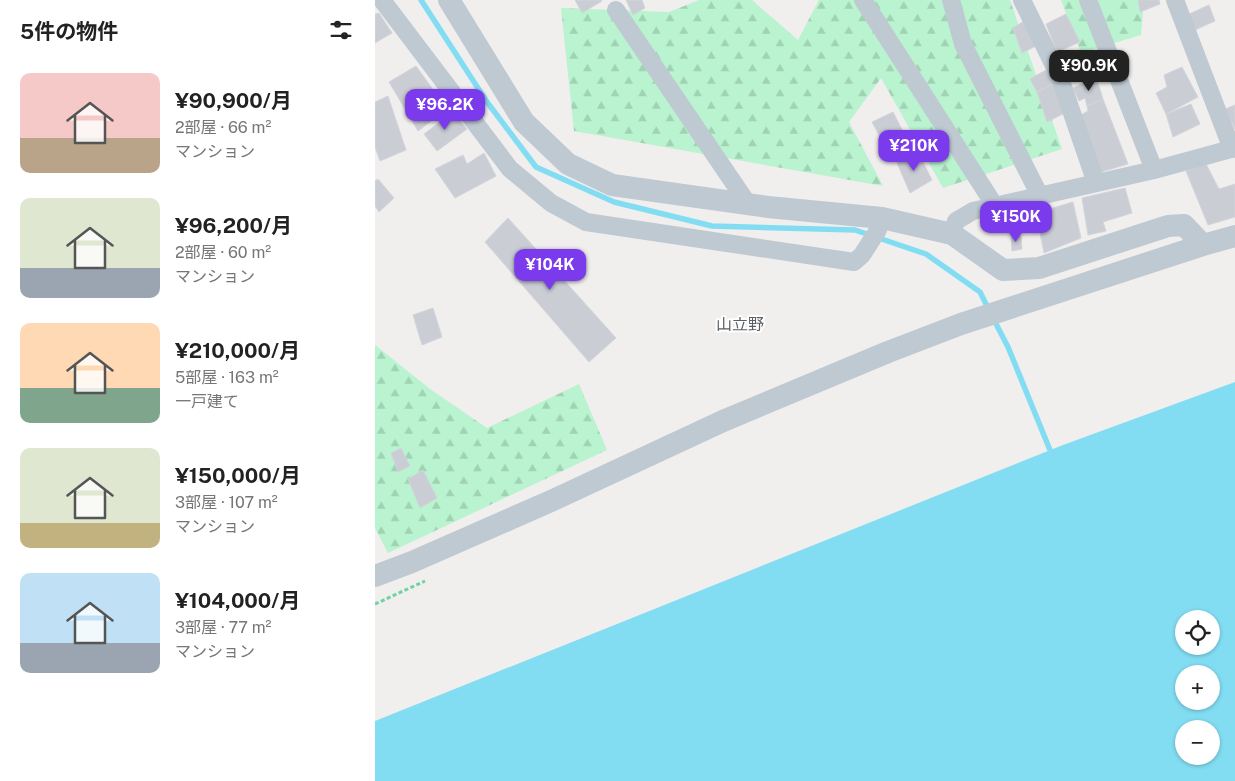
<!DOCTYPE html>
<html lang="ja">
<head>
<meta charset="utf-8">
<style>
	body { margin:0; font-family:"Public Sans","Noto Sans JP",sans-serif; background:#f6f6f6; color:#222; height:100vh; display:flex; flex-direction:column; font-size:19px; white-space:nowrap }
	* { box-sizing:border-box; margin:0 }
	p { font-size:16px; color:#767676 }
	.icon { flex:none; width:28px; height:28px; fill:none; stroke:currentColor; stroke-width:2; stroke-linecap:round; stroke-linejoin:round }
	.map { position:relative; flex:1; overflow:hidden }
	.drawer { display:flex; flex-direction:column; background:#fff; width:375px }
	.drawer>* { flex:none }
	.fabs { position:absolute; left:800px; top:610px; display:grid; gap:10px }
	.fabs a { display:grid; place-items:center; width:45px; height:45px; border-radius:50%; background:#fff; box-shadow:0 1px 4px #0004; font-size:25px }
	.price { position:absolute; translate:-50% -42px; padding:0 11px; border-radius:10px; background:#7c3aed; color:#fff; font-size:16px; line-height:32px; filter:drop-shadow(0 1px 2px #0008) }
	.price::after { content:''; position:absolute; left:50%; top:30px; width:15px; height:11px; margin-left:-8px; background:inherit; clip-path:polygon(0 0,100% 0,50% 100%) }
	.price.active { background:#222; color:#fff }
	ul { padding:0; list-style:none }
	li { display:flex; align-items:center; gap:15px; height:125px; padding:0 20px }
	li span { display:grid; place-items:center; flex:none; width:140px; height:100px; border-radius:10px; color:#555 }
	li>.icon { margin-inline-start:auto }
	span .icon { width:60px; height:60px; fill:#fffc; stroke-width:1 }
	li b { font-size:21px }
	h2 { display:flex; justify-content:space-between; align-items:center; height:60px; padding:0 20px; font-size:21px }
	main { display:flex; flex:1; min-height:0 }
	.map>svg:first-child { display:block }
	.forest { fill:url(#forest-firs) }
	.water { fill:#82ddf3; fill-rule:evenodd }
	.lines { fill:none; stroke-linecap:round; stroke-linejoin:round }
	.stream { stroke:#82ddf3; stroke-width:5.5 }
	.building { fill:#cacdd4; stroke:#d2d5db }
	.path { stroke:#6ed3a1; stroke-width:3; stroke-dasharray:4 2.5; stroke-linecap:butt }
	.minor { stroke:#bec9d2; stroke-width:18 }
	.tertiary { stroke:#bec9d2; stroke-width:22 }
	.labels { text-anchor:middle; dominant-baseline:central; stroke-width:4; stroke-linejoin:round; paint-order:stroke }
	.quarter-label { font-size:16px; fill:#5a5f64; stroke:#fff }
</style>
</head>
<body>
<main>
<section class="drawer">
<h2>5件の物件<svg class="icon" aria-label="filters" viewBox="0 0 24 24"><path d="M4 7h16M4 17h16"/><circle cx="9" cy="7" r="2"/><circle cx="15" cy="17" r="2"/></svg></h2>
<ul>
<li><span style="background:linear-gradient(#f6c9c9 65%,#b9a48a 0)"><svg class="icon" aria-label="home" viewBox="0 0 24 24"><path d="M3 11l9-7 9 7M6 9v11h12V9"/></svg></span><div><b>¥90,900/月</b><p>2部屋 · 66 m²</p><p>マンション</p></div></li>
<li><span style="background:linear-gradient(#dfe7d0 70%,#9aa5b1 0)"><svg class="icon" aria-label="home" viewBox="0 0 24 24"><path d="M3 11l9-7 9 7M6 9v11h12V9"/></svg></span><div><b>¥96,200/月</b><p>2部屋 · 60 m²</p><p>マンション</p></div></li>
<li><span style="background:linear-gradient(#ffd9b3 65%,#7fa58c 0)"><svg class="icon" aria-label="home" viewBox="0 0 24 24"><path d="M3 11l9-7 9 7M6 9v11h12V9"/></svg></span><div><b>¥210,000/月</b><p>5部屋 · 163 m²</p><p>一戸建て</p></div></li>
<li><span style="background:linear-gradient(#dfe7d0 75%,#c2b280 0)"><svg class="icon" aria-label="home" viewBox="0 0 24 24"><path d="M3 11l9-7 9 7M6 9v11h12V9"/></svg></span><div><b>¥150,000/月</b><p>3部屋 · 107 m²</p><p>マンション</p></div></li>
<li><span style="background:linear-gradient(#bfe0f5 70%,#9aa5b1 0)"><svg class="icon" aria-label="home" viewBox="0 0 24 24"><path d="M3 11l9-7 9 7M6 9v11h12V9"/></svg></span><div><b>¥104,000/月</b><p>3部屋 · 77 m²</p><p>マンション</p></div></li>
</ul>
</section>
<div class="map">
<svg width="860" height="781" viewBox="0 0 860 781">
	<defs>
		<pattern id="forest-firs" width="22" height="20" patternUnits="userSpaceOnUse" patternTransform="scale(1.25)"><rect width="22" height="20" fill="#b9f3cf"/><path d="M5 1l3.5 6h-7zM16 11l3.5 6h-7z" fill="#a0d2b4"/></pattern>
	</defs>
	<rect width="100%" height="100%" fill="#f1eeee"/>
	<path class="forest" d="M324 0H377L423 40 444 0H635L687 149 568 188 506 78 474 122 508 186 199 131 186 8 294 12Z
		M686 0H769L766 35 706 53Z
		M0 345 55 389 112 428 204 384 232 450 13 553 0 528Z"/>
	<path class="water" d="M860 382V781H0V721L688 445ZM809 619H836V646H809ZM809 674H836V701H809ZM809 729H836V756H809Z"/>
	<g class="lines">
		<path class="stream" d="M46 0 112 102 161 167 239 202 337 226 480 230 551 254 605 292 614 310
			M618 318 633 347 675 450"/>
	</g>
	<path class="building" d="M200 0H226L227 1 207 13Z
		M251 0H267L270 8 258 15Z
		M763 0H784L785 4 765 12Z
		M834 5 840 21 820 30 812 15Z
		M4 13 17 33 0 43V14Z
		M691 14 705 42 682 52 671 24Z
		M649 21 661 46 647 53 638 28Z
		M41 66 72 109 43 131 14 82Z
		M807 67 823 97 791 114 781 93 792 87 789 75Z
		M671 70 678 84 662 92 655 79Z
		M721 77 728 99 712 106 710 98 704 101 698 88Z
		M678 84 690 113 672 122 662 92Z
		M13 96 31 150 5 161 0 147V102Z
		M728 99 753 164 726 172 704 116 713 111 712 106Z
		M816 104 825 124 798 137 791 114Z
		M860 105V129L850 109Z
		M78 112 92 129 62 151 49 134Z
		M518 112 535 145 515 156 497 122Z
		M543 152 557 180 535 193 522 163Z
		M109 153 121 176 80 198 60 169 88 155 92 164Z
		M831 164 844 189 860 184V217L833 225 811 171Z
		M3 179 19 198 4 212 0 206V181Z
		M750 188 757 213 728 222 731 231 713 235 707 198Z
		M698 202 706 238 669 253 661 213Z
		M133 218 241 338 214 362 110 242Z
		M636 234 646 236 647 249 637 251Z
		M58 308 67 337 47 345 38 315Z
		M26 448 35 466 23 472 16 453Z
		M48 470 62 498 45 508 33 479Z"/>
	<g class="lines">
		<path class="path" d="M0 604 50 581"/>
		<path class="minor" d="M7 0 135 169 176 203 211 222 479 262 487 255 503 230
			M488 0 620 206
			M576 0 588 44 665 196
			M647 0 685 78 721 183
			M713 0 779 170
			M800 0 857 149
			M241 10 373 204
			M577 234 581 221 598 211 779 170 860 148"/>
		<path class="tertiary" d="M74 0 149 122 193 164 237 185 393 207 507 218 577 234 628 270 664 268 793 226 809 225 828 245
			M0 576 37 562 176 501 348 421 513 352 586 324 828 245 860 236"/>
	</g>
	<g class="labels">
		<g class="quarter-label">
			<text x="365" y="324">山立野</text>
		</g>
	</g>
</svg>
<div class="fabs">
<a><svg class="icon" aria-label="locate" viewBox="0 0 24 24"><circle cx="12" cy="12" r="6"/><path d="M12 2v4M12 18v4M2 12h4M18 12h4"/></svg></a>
<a>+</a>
<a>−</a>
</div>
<b class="price active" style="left:714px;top:92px">¥90.9K</b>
<b class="price" style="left:70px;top:131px">¥96.2K</b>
<b class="price" style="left:539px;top:172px">¥210K</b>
<b class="price" style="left:641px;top:243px">¥150K</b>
<b class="price" style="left:175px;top:291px">¥104K</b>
</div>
</main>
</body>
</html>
